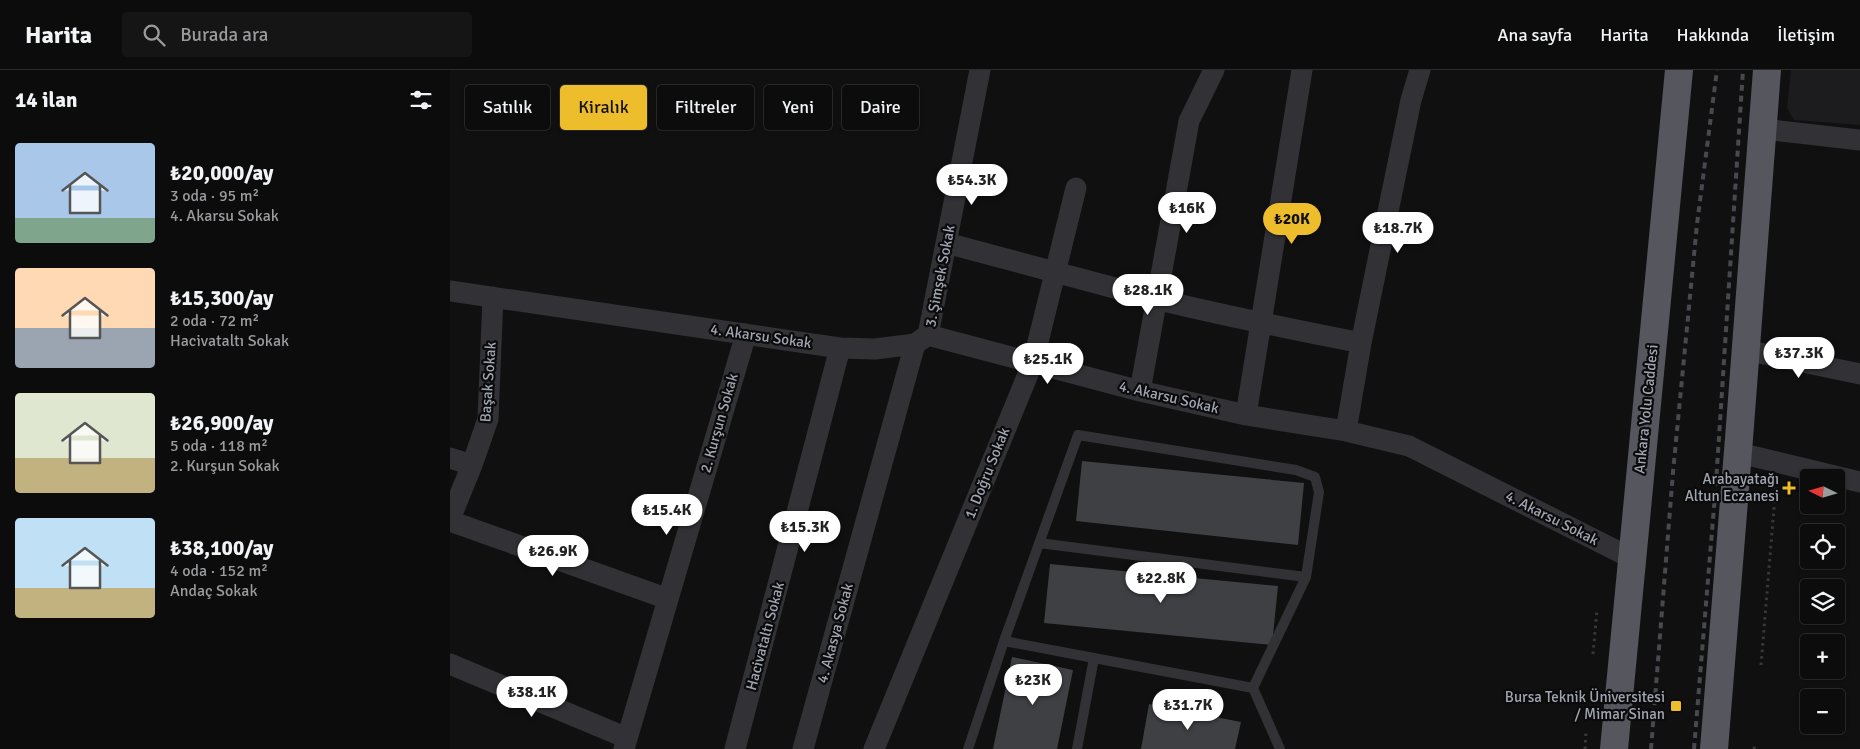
<!DOCTYPE html>
<html lang="tr">
<head>
<meta charset="utf-8">
<style>
	body { margin:0; font-family:Signika,sans-serif; background:#151516; color:#f1f3f6; height:100vh; display:flex; flex-direction:column; font-size:19px; white-space:nowrap }
	* { box-sizing:border-box; margin:0 }
	p { font-size:16px; color:#9a9b9d }
	.icon { flex:none; width:28px; height:28px; fill:none; stroke:currentColor; stroke-width:2; stroke-linecap:round; stroke-linejoin:round }
	.map { position:relative; flex:1; overflow:hidden }
	.sheet { display:flex; flex-direction:column; background:#0c0c0d; width:450px }
	.sheet>* { flex:none }
	.hud { position:absolute; left:15px; top:15px; width:475px; height:45px; display:flex; gap:10px }
	.needle { width:32px; rotate:275deg }
	.buttons { position:absolute; left:1350px; top:399px; display:grid; gap:10px }
	.buttons a { display:grid; place-items:center; width:45px; height:45px; border-radius:5px; background:#0c0c0d; box-shadow:0 1px 4px #0004,0 0 0 1px #2c2c2e; font-size:25px }
	.price { position:absolute; translate:-50% -42px; padding:0 11px; border-radius:18px; background:#fff; color:#222; font-size:16px; line-height:32px; filter:drop-shadow(0 1px 2px #0008) }
	.price::after { content:''; position:absolute; left:50%; top:30px; width:15px; height:11px; margin-left:-8px; background:inherit; clip-path:polygon(0 0,100% 0,50% 100%) }
	.price.on { background:#edbd2c; color:#111 }
	ul { padding:0; list-style:none }
	li { display:flex; align-items:center; gap:15px; height:125px; padding:0 15px }
	li span { display:grid; place-items:center; flex:none; width:140px; height:100px; border-radius:5px; color:#555 }
	li>.icon { margin-inline-start:auto }
	span .icon { width:60px; height:60px; fill:#fffc; stroke-width:1 }
	li b { font-size:21px }
	h2 { display:flex; justify-content:space-between; align-items:center; height:60px; padding:0 15px; font-size:21px }
	.pill { padding:0 18px; border-radius:5px; background:#0c0c0d; box-shadow:0 1px 4px #0004,0 0 0 1px #2c2c2e; font-size:18px; line-height:45px }
	.pill.on { background:#edbd2c; color:#111 }
	header { display:flex; align-items:center; gap:30px; box-sizing:border-box; height:70px; padding:0 25px; background:#0c0c0d; border-bottom:1px solid #2c2c2e }
	header strong { font-size:24px }
	nav { display:flex; gap:28px; margin-inline-start:auto; font-size:18px }
	.search { width:350px; height:45px; background:#151516; display:flex; align-items:center; gap:12px; box-sizing:border-box; padding:0 18px; border-radius:5px; color:#9a9b9d; font-size:19px }
	main { display:flex; flex:1; min-height:0 }
	.map>svg:first-child { display:block }
	.built { fill:#1c1c1e }
	.building { fill:#3f4044 }
	.lines { fill:none; stroke-linecap:round; stroke-linejoin:round }
	.path { stroke:#37383d; stroke-width:3; stroke-dasharray:2.5 4; stroke-linecap:butt }
	.service { stroke:#313136; stroke-width:10 }
	.minor { stroke:#313136; stroke-width:21 }
	.trunk { stroke:#55565e; stroke-width:28 }
	.rail { stroke:#48494f; stroke-width:4; stroke-dasharray:6 5; stroke-linecap:butt }
	.poi-dot { fill:#edbd2c; stroke:#0b0b0c; stroke-width:2 }
	.labels { text-anchor:middle; dominant-baseline:central; stroke-width:4.5; stroke-linejoin:round; paint-order:stroke }
	.street-label { font-size:15px; fill:#a1a5b2; stroke:#0b0b0c }
	.poi-label { font-size:15px; fill:#a1a5b2; stroke:#0b0b0c; text-anchor:end }
</style>
</head>
<body>
<header>
<strong>Harita</strong>
<div class="search"><svg class="icon" aria-label="search" viewBox="0 0 24 24"><circle cx="10" cy="10" r="6"/><path d="M15 15l6 6"/></svg>Burada ara</div>
<nav><a>Ana sayfa</a><a>Harita</a><a>Hakkında</a><a>İletişim</a></nav>
</header>
<main>
<section class="sheet">
<h2>14 ilan<svg class="icon" aria-label="filters" viewBox="0 0 24 24"><path d="M4 7h16M4 17h16"/><circle cx="9" cy="7" r="2"/><circle cx="15" cy="17" r="2"/></svg></h2>
<ul>
<li><span style="background:linear-gradient(#a9c7e8 75%,#7fa58c 0)"><svg class="icon" aria-label="home" viewBox="0 0 24 24"><path d="M3 11l9-7 9 7M6 9v11h12V9"/></svg></span><div><b>₺20,000/ay</b><p>3 oda · 95 m²</p><p>4. Akarsu Sokak</p></div></li>
<li><span style="background:linear-gradient(#ffd9b3 60%,#9aa5b1 0)"><svg class="icon" aria-label="home" viewBox="0 0 24 24"><path d="M3 11l9-7 9 7M6 9v11h12V9"/></svg></span><div><b>₺15,300/ay</b><p>2 oda · 72 m²</p><p>Hacivataltı Sokak</p></div></li>
<li><span style="background:linear-gradient(#dfe7d0 65%,#c2b280 0)"><svg class="icon" aria-label="home" viewBox="0 0 24 24"><path d="M3 11l9-7 9 7M6 9v11h12V9"/></svg></span><div><b>₺26,900/ay</b><p>5 oda · 118 m²</p><p>2. Kurşun Sokak</p></div></li>
<li><span style="background:linear-gradient(#bfe0f5 70%,#c2b280 0)"><svg class="icon" aria-label="home" viewBox="0 0 24 24"><path d="M3 11l9-7 9 7M6 9v11h12V9"/></svg></span><div><b>₺38,100/ay</b><p>4 oda · 152 m²</p><p>Andaç Sokak</p></div></li>
</ul>
</section>
<div class="map">
<svg width="1410" height="679" viewBox="0 0 1410 679">
	<rect width="100%" height="100%" fill="#101011"/>
	<path class="built" d="M1341 0H1410V55L1344 50 1337 38Z"/>
	<path class="building" d="M632 391 854 413 848 475 626 451Z
		M600 494 828 516 822 575 594 553Z
		M562 587 623 600 607 679H543Z
		M699 634 791 652 785 679H691Z"/>
	<g class="lines">
		<path class="path" d="M1143 584 1147 540
			M1311 595 1326 414
			M1135 679 1136 661
			M1304 679 1305 675"/>
		<path class="service" d="M589 473 856 507 803 618 830 679
			M554 571 644 588
			M518 679 554 571 628 365 846 400 865 407 869 422 856 507
			M627 679 644 588 803 618"/>
		<path class="minor" d="M1313 59 1410 70
			M496 173C566 191 636 211 706 229 774 246 842 259 911 273
			M0 221 390 278 425 279 465 274 478 265 690 321 796 345 896 361 959 376 1181 488
			M478 265 530 0
			M1295 280 1410 304
			M690 321 739 51 764 0
			M796 345 852 0
			M896 361 911 273 961 30 970 0
			M1289 383 1410 412
			M0 388 22 395 0 449
			M22 395 38 349 43 227
			M0 451 218 529
			M0 594 177 668
			M174 679 296 264
			M285 679 390 278
			M353 679 465 274
			M424 679 583 292 626 118"/>
		<path class="trunk" d="M1164 679 1229 0
			M1264 679C1283 453 1300 226 1317 0"/>
		<path class="rail" d="M1201 679 1223 402 1247 154 1267 0
			M1244 679 1266 413 1293 0"/>
	</g>
	<g class="poi-dot">
		<path d="M1336.5 410.5h5v5h5v5h-5v5h-5v-5h-5v-5h5z"/>
		<rect x="1220" y="630" width="12" height="12" rx="2.5"/>
	</g>
	<g class="labels">
		<g class="street-label">
			<text transform="translate(490 206) rotate(-79)">3. Şimşek Sokak</text>
			<text transform="translate(311 266) rotate(8)">4. Akarsu Sokak</text>
			<text transform="translate(38 312) rotate(-86)">Başak Sokak</text>
			<text transform="translate(719 327) rotate(13)">4. Akarsu Sokak</text>
			<text transform="translate(1196 339) rotate(-84)">Ankara Yolu Caddesi</text>
			<text transform="translate(269 353) rotate(-74)">2. Kurşun Sokak</text>
			<text transform="translate(537 403) rotate(-68)">1. Doğru Sokak</text>
			<text transform="translate(1102 448) rotate(27)">4. Akarsu Sokak</text>
			<text transform="translate(385 563) rotate(-75)">4. Akasya Sokak</text>
			<text transform="translate(315 566) rotate(-75)">Hacivataltı Sokak</text>
		</g>
		<g class="poi-label">
			<text x="1329" y="409">Arabayatağı<tspan x="1329" dy="17">Altun Eczanesi</tspan></text>
			<text x="1215" y="627">Bursa Teknik Üniversitesi<tspan x="1215" dy="17">/ Mimar Sinan</tspan></text>
		</g>
	</g>
</svg>
<div class="buttons">
<a><svg class="needle" viewBox="-14 -14 28 28"><path d="M0-13l5 13h-10z" fill="#e53935"/><path d="M0 13l5-13h-10z" fill="#9a9b9d"/></svg></a>
<a><svg class="icon" aria-label="locate" viewBox="0 0 24 24"><circle cx="12" cy="12" r="6"/><path d="M12 2v4M12 18v4M2 12h4M18 12h4"/></svg></a>
<a><svg class="icon" aria-label="layers" viewBox="0 0 24 24"><path d="M12 4l9 5-9 5-9-5zM3 14l9 5 9-5"/></svg></a>
<a>+</a>
<a>−</a>
</div>
<b class="price" style="left:522px;top:136px">₺54.3K</b>
<b class="price" style="left:737px;top:164px">₺16K</b>
<b class="price on" style="left:842px;top:175px">₺20K</b>
<b class="price" style="left:948px;top:184px">₺18.7K</b>
<b class="price" style="left:698px;top:246px">₺28.1K</b>
<b class="price" style="left:1349px;top:309px">₺37.3K</b>
<b class="price" style="left:598px;top:315px">₺25.1K</b>
<b class="price" style="left:217px;top:466px">₺15.4K</b>
<b class="price" style="left:355px;top:483px">₺15.3K</b>
<b class="price" style="left:103px;top:507px">₺26.9K</b>
<b class="price" style="left:711px;top:534px">₺22.8K</b>
<b class="price" style="left:583px;top:636px">₺23K</b>
<b class="price" style="left:82px;top:648px">₺38.1K</b>
<b class="price" style="left:738px;top:661px">₺31.7K</b>
<div class="hud">
<a class="pill">Satılık</a>
<a class="pill on">Kiralık</a>
<a class="pill">Filtreler</a>
<a class="pill">Yeni</a>
<a class="pill">Daire</a>
</div>
</div>
</main>
</body>
</html>
